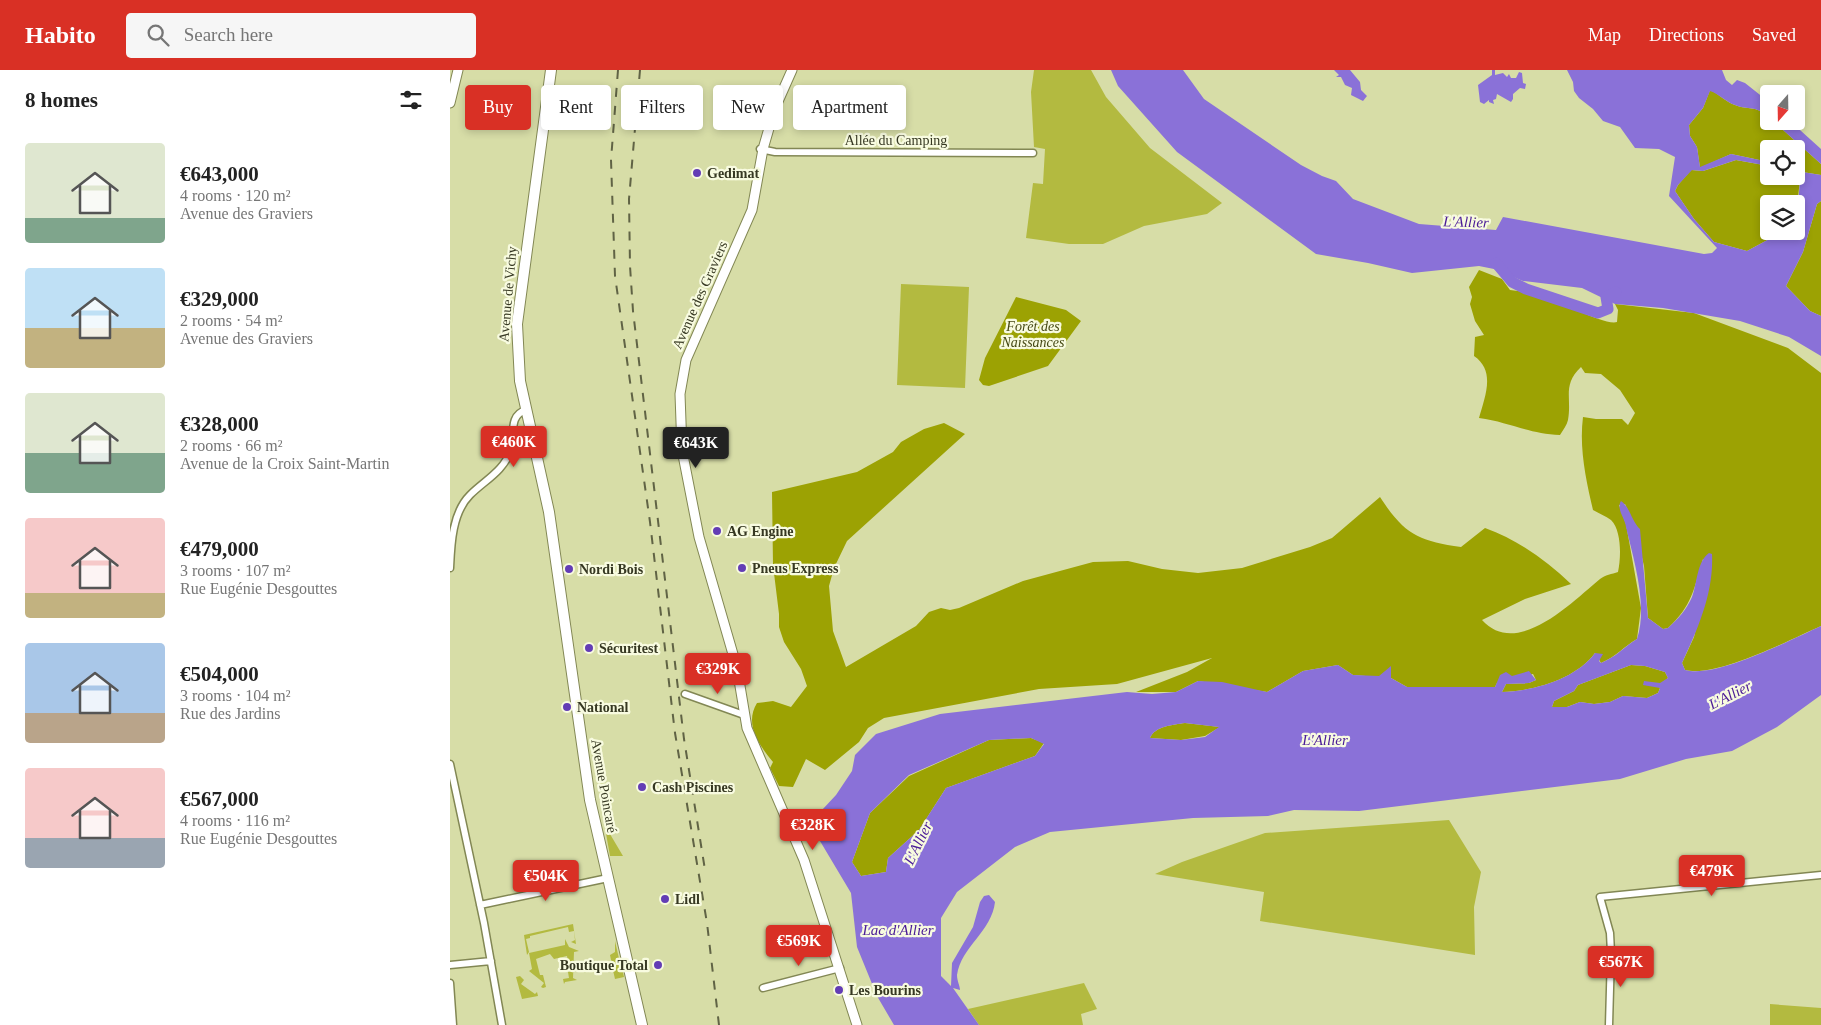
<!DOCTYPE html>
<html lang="en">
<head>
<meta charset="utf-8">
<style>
	body { margin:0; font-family:"Times New Roman",serif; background:#f6f6f6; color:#222; height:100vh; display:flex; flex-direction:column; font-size:19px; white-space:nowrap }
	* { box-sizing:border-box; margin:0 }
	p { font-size:16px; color:#767676 }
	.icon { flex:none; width:28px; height:28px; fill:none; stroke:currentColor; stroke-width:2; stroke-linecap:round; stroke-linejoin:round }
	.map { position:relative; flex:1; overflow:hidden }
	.sheet { display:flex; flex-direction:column; background:#fff; width:450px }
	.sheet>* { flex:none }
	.top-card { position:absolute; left:15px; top:15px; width:475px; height:45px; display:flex; gap:10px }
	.needle { width:32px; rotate:200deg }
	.tools { position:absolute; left:1310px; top:15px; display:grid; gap:10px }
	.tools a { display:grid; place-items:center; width:45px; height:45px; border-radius:5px; background:#fff; box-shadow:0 2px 8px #0003; font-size:25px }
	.price { position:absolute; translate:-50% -42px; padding:0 11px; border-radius:5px; background:#d93025; color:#fff; font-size:16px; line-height:32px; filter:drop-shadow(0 1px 2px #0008) }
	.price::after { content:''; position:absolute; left:50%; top:30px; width:15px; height:11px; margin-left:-8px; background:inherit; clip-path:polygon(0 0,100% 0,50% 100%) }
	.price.active { background:#222; color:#fff }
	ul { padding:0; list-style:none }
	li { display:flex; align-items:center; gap:15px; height:125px; padding:0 25px }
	li span { display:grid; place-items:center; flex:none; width:140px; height:100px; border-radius:5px; color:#555 }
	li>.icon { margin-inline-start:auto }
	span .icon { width:60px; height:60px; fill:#fffc; stroke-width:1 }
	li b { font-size:21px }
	h2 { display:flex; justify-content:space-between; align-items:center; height:60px; padding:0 25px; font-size:21px }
	.pill { padding:0 18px; border-radius:5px; background:#fff; box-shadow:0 2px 8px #0003; font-size:18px; line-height:45px }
	.pill.active { background:#d93025; color:#fff }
	header { display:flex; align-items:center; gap:30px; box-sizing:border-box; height:70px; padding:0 25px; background:#d93025; color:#fff }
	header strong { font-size:24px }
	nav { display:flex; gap:28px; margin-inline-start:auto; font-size:18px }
	.search { width:350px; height:45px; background:#f6f6f6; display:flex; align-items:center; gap:12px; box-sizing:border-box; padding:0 18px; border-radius:5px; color:#767676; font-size:19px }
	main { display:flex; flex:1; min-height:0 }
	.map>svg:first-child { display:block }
	.green { fill:#b3ba40 }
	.forest { fill:#9ca203 }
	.water { fill:#8a71d8; fill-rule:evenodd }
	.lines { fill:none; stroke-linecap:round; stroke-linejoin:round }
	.river { stroke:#8a71d8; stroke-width:11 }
	.street-casing { stroke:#828754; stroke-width:9 }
	.secondary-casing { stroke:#828754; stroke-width:11 }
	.primary-casing { stroke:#828754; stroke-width:12 }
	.street { stroke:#fff; stroke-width:6 }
	.secondary { stroke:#fff; stroke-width:9 }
	.primary { stroke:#fff; stroke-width:10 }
	.rail { stroke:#606345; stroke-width:2; stroke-dasharray:9 9; stroke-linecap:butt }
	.poi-dot { fill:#633db5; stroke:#f8fbe0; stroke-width:2 }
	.labels { text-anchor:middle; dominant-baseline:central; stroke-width:4.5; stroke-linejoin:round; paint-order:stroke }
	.street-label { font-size:14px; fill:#363822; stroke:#f8fbe0 }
	.poi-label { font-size:14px; font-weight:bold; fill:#363822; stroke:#f8fbe0; text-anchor:start }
	.park-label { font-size:14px; font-style:italic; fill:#464915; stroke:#f8fbe0 }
	.water-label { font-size:15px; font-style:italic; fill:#4a1b96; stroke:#f8fbe0 }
</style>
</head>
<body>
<header>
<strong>Habito</strong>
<div class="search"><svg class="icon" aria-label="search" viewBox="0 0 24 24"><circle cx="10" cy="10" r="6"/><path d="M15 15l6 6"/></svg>Search here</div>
<nav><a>Map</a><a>Directions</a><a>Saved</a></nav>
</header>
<main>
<section class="sheet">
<h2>8 homes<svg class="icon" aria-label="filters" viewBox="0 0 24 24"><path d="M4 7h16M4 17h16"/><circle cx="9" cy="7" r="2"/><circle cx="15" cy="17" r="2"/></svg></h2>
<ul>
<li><span style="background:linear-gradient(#dfe7d0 75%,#7fa58c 0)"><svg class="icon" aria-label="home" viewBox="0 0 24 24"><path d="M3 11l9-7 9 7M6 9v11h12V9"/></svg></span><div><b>€643,000</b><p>4 rooms · 120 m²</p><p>Avenue des Graviers</p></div></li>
<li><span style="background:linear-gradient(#bfe0f5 60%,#c2b280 0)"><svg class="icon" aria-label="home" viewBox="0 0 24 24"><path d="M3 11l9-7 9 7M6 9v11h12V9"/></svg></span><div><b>€329,000</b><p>2 rooms · 54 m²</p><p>Avenue des Graviers</p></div></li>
<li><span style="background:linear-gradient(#dfe7d0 60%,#7fa58c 0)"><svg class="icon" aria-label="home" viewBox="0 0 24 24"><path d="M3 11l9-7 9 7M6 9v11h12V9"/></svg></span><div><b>€328,000</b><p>2 rooms · 66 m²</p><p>Avenue de la Croix Saint-Martin</p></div></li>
<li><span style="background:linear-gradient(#f6c9c9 75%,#c2b280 0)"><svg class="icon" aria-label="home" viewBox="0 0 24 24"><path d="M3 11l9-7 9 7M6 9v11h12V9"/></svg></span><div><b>€479,000</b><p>3 rooms · 107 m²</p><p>Rue Eugénie Desgouttes</p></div></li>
<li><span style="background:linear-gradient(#a9c7e8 70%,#b9a48a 0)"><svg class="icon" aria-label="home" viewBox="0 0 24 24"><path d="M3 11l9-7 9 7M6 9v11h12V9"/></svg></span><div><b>€504,000</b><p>3 rooms · 104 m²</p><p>Rue des Jardins</p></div></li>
<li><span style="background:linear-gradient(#f6c9c9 70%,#9aa5b1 0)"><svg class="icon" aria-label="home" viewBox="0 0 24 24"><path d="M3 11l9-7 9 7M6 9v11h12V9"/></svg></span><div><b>€567,000</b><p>4 rooms · 116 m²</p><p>Rue Eugénie Desgouttes</p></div></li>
</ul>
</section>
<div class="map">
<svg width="1371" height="955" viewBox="0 0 1371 955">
	<rect width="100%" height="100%" fill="#d7dda7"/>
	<path class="green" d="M584 0H641L656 27 700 78 772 133 757 144 694 156 653 174H619L576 168 583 113 593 114 595 79 584 77 581 22Z
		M451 214 519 217 515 318 447 315Z
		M999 750 1031 802 1024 837 1025 885 810 851 814 822 705 804 732 792 815 763Z
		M155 758 157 759 173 786H160Z
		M123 854 126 874 121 872 125 870 124 861 119 862 118 857 80 866V868L76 869 79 882 77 885 74 865Z
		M115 869 119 877 129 881 124 882 123 908 127 910 115 912 114 914 113 909 119 908 118 902H120L117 886 104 889 100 884 86 889 90 905H93L96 917 93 918 91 917 94 913 79 901 82 899 79 883 115 875Z
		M165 871 170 893 162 895 160 885 165 882Z
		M171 894 174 907 165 909 162 896Z
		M70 906 74 910 71 914 85 924 87 922 88 926 72 929 66 907Z
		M634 913 647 939 631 944 633 955H529L518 939Z
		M1320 934 1371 938V955H1320Z"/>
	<path class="forest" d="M1260 20C1269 24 1276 32 1285 35 1300 41 1303 34 1319 47V51H1323L1371 94V105L1346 101V79H1319V92L1281 84 1250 98 1247 77 1240 66 1239 55 1253 38Z
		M1286 90 1319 96V106L1346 105 1350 110 1346 144V134H1319V161H1334L1297 181 1264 172 1244 149 1225 121 1228 115 1241 100 1253 101Z
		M1371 131V246L1360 241 1336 216 1353 182 1367 134Z
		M1029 200 1052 209 1060 220C1070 221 1080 223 1091 226 1107 230 1155 256 1167 252L1168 240 1165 234 1244 243 1338 278 1371 303V556C1339 570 1267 608 1235 600L1232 593 1244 567 1262 493 1253 489C1244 519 1242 536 1218 558L1213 559 1198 548 1194 496 1184 454 1175 434 1169 435 1176 454 1191 538 1187 569C1173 577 1167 586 1151 593L1145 583C1126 609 1084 621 1052 622L1056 614 1079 613 1086 610 1083 604 1047 613 1045 617H957L941 608 903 605 888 595 853 601 817 622 748 611 726 622H686L737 602 762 588 667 614 589 619 434 648 418 658 409 672 375 700 356 689 343 717 329 716 320 698 323 692C309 675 294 654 307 633L323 631 341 637 357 616 351 599 334 572 329 557V544L323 495 322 422 407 402 443 382 451 372 474 359 494 353 515 364 397 471 384 498 379 516 383 561 396 597 466 556 479 542 491 538 500 540 509 538 573 511 643 492 678 491 712 499 748 503 792 498 860 477 882 468 930 427C954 464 968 471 1011 477L1035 458C1068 470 1096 490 1121 514L1075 529 1032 550C1067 589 1122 532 1150 509 1155 505 1162 504 1168 502 1171 488 1172 461 1161 450 1156 446 1148 443 1143 440 1136 410 1129 378 1133 347L1146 349H1172L1178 355 1185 343 1170 320 1151 304 1135 303 1131 297C1112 315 1122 328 1118 350 1117 355 1113 360 1110 365 1079 364 1059 352 1029 348 1035 326 1046 301 1024 286L1025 267 1034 265 1025 251 1020 234 1022 227 1019 217Z
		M566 227 616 240 631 251 598 296 539 316 533 315 529 310 535 288Z
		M1181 595 1195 596 1215 602 1218 608 1208 616 1210 618 1208 623 1197 628 1173 626 1160 632 1144 634 1130 632 1117 637H1102L1104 631 1124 621 1128 615Z
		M735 653 770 657 755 666 731 670 700 668C705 656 723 655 735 653Z
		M581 668 594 673 585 686 496 718 469 760 438 788 436 802 411 806 402 792 420 743 459 706 539 670Z"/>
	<path class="water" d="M661 0H733L754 29 851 95 872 106 886 111 903 129 969 154 1046 160 1053 147 1254 184 1262 183 1267 178 1219 126 1225 87 1209 79 1185 78 1170 57 1153 51 1143 39 1129 28 1124 21 1123 12 1117 0H1272L1276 10 1282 15 1287 10 1295 13 1319 32V47C1303 34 1300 41 1285 35 1276 32 1269 24 1260 21L1253 38 1239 55 1240 66 1247 77 1250 97 1281 84 1319 92V96L1286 90 1253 101 1242 100 1228 115 1225 121 1244 149 1264 172 1297 181 1334 161H1346L1350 110 1346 101 1371 105V131L1367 134 1353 182 1336 216 1360 241 1371 246V286L1339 267 1290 251 1213 238 1165 234 1132 218 1073 211 1044 199 1029 196 962 203 918 193 866 184 727 82 668 16Z
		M884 0H900L910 12 911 20 917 26 913 31 901 25 902 18 895 15 891 7H886L889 5Z
		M1042 0H1045V5L1053 3 1057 7 1059 4 1061 8H1066L1069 2 1072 3 1073 13 1076 14 1075 19 1070 18 1063 24V29L1061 32 1047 24 1046 29 1043 30 1044 34 1039 32V30L1034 34 1030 32 1028 15 1042 5Z
		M1323 51H1340L1371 79V94Z
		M1171 431C1180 437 1182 452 1190 459L1198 548 1213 559 1218 558C1229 548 1236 540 1242 527 1247 514 1247 491 1259 483L1262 484C1264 522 1248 559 1232 593L1235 600C1266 609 1340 570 1371 556V625L1327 657 1282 681 1236 689 1170 709 909 741 844 740 818 746 743 748 600 762 565 777 507 822 491 848V906L501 916 502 893 523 857 530 832 534 826 539 825 545 832C542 861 511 877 507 905 507 911 510 916 510 920L503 918 529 955H444L427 926 407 877 401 823 370 771 372 740 386 725 402 701 405 685 426 664 490 644 677 622 702 624 726 622 748 611 772 612 817 622 853 601 888 595 903 605 929 606 941 596V608L957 617H1045L1050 605 1056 602 1062 606 1079 601 1086 610 1079 613 1056 614 1052 622C1084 621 1126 609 1145 583L1153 584 1149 591 1151 593C1166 587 1174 577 1187 569 1198 535 1184 491 1176 457 1175 448 1166 439 1171 431ZM1181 595 1195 596 1215 602 1218 608 1210 613 1194 611 1193 615 1210 618 1208 623 1197 628 1173 626 1160 632 1144 634 1130 632 1117 637H1102L1104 631 1124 621 1128 615ZM735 653 769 657 755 667 731 670 700 668C705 656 723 655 735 653ZM581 668 594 674 585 686 496 718 469 760 438 788 436 802 411 806 402 792 420 743 459 705 539 670Z"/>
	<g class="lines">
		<path class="river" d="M1046 193 1062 212 1076 219 1148 243 1158 239 1156 227 1166 222"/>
		<defs>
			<path id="street" d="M310 79 325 82 583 83
				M0 498C1 475 2 443 20 425 35 410 53 402 61 380 65 366 58 345 76 340
				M235 624 294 645
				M0 694 34 853 52 955
				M30 835 158 808
				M0 895 41 891
				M0 913 3 955
				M313 918 390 898
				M1159 955 1161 883 1160 863 1150 827 1371 805"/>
			<path id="secondary" d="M0 33 8 0
				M324 41 313 79 302 140 236 290 230 324 232 380 249 467 287 598 297 658 354 790 407 955
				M322 45 342 0"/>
			<path id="primary" d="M101 0 67 254 70 311 99 442 140 730 192 955"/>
		</defs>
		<use href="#street" class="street-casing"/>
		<use href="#secondary" class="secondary-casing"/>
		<use href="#primary" class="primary-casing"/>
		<use href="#street" class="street"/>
		<use href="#secondary" class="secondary"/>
		<use href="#primary" class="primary"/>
		<path class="rail" d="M168 0 161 90 165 206 200 452 225 663 257 853 269 955
			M190 0 179 129 180 196 183 241 234 669 255 800"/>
	</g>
	<g class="poi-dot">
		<circle cx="247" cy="103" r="5"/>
		<circle cx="267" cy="461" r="5"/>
		<circle cx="292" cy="498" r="5"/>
		<circle cx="119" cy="499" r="5"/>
		<circle cx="139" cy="578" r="5"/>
		<circle cx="117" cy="637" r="5"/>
		<circle cx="192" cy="717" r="5"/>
		<circle cx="215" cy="829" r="5"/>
		<circle cx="208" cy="895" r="5"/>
		<circle cx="389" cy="920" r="5"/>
	</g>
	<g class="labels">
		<g class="street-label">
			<text x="446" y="70">Allée du Camping</text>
			<text transform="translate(58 224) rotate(-85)">Avenue de Vichy</text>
			<text transform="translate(250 225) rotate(-66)">Avenue des Graviers</text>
			<text transform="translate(154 716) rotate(80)">Avenue Poincaré</text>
		</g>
		<g class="poi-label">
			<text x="257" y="103">Gedimat</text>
			<text x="277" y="461">AG Engine</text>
			<text x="302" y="498">Pneus Express</text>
			<text x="129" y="499">Nordi Bois</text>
			<text x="149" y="578">Sécuritest</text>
			<text x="127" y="637">National</text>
			<text x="202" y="717">Cash Piscines</text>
			<text x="225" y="829">Lidl</text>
			<text x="198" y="895" text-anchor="end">Boutique Total</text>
			<text x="399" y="920">Les Bourins</text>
		</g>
		<g class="park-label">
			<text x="583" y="256">Forêt des<tspan x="583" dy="16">Naissances</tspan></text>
		</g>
		<g class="water-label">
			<text transform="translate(1016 152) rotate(2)">L'Allier</text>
			<text transform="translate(1280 625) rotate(-27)">L'Allier</text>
			<text x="875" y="670">L'Allier</text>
			<text transform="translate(468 773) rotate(-64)">L'Allier</text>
			<text x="448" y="860">Lac d'Allier</text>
		</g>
	</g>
</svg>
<div class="tools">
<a><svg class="needle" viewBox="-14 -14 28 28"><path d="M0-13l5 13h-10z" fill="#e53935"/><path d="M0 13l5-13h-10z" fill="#767676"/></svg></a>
<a><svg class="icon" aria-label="locate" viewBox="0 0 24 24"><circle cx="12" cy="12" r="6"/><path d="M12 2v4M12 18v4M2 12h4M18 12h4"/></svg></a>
<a><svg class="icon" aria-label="layers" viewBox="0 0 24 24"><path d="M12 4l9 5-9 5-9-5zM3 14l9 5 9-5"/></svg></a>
</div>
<b class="price" style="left:64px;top:398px">€460K</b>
<b class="price active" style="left:246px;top:399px">€643K</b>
<b class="price" style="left:268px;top:625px">€329K</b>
<b class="price" style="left:363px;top:781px">€328K</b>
<b class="price" style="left:1262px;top:827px">€479K</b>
<b class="price" style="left:96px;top:832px">€504K</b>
<b class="price" style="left:349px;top:897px">€569K</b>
<b class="price" style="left:1171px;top:918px">€567K</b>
<div class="top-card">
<a class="pill active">Buy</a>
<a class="pill">Rent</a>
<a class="pill">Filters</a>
<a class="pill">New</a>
<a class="pill">Apartment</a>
</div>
</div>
</main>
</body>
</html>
